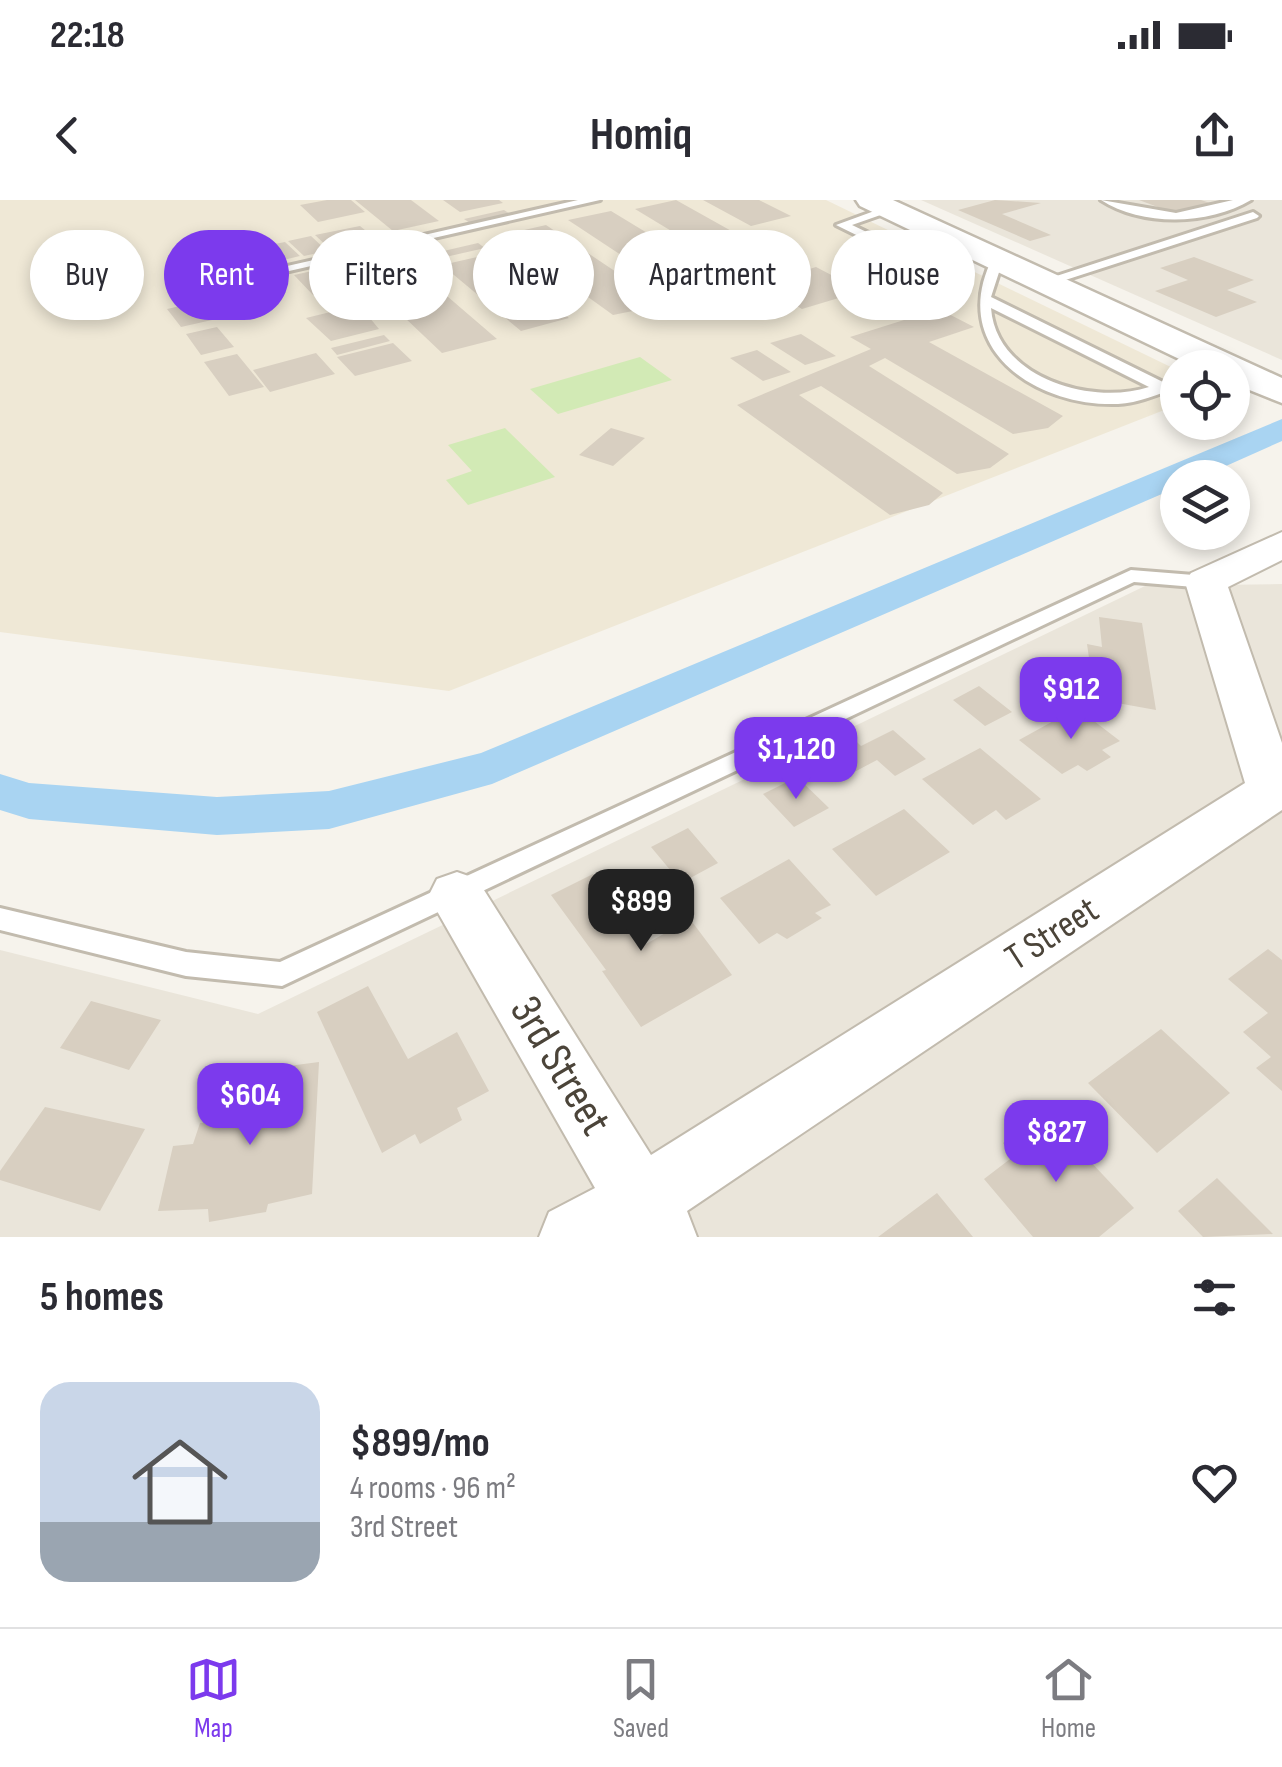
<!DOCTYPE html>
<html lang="en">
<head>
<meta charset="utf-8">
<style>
	body { margin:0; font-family:"Sofia Sans Condensed",sans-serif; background:#f7f7f7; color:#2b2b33; height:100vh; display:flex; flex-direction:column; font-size:38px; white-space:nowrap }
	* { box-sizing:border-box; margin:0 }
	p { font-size:32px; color:#7c7c81 }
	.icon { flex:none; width:55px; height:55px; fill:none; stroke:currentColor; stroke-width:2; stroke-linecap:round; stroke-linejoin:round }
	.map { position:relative; height:1037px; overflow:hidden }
	.panel { display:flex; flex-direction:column; background:#fff; flex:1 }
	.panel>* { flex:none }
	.banner { position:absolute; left:30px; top:30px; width:1222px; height:90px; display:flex; gap:20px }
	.fabs { position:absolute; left:1160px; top:150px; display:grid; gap:20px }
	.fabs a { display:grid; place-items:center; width:90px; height:90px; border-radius:50%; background:#fff; box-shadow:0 5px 15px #0003; font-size:50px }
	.price { position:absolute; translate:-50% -85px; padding:0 22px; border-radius:20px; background:#7c3aed; color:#fff; font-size:32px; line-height:65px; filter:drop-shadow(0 2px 5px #0008) }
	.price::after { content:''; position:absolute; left:50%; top:60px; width:30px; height:22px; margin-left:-15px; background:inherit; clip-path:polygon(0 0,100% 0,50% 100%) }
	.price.on { background:#222; color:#fff }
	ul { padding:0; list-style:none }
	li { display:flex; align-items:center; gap:30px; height:250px; padding:0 40px }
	li span { display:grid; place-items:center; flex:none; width:280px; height:200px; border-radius:30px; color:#555 }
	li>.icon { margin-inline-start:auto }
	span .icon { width:120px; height:120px; fill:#fffc; stroke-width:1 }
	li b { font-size:42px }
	h2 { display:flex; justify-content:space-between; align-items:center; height:120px; padding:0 40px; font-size:42px }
	.pill { padding:0 35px; border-radius:45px; background:#fff; box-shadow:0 5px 15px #0003; font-size:35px; line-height:90px }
	.pill.on { background:#7c3aed; color:#fff }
	.status { display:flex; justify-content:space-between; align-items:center; height:70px; padding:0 50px; background:#fff; direction:ltr }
	.status svg { height:28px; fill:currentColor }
	header { display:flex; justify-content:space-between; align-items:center; height:130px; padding:0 40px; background:#fff; font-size:45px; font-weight:700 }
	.dock { display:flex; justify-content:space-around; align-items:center; height:140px; border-top:2px solid #e1e1e2; background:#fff; font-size:28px; color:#7c7c81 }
	.dock a { display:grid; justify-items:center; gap:5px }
	.dock .on { color:#7c3aed }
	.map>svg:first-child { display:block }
	.residential { fill:#eae5da }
	.education { fill:#efe8d6 }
	.green { fill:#d2eab5 }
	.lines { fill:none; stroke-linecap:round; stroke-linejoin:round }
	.canal { fill:#a9d4f2; fill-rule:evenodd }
	.building { fill:#d8cfc1 }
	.service-casing { stroke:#c2bbae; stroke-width:6 }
	.minor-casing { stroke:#c2bbae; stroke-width:4 }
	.tertiary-casing { stroke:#c2bbae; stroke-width:5 }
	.service { fill:#fff; fill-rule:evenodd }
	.minor { fill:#fff; fill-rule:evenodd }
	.tertiary { fill:#fff; fill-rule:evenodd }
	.labels { text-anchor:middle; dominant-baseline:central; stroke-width:8; stroke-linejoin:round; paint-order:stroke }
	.street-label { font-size:38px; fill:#4b4439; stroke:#fff }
	.near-street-label { font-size:45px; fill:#4b4439; stroke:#fff }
</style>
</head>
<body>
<div class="status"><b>22:18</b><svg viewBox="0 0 49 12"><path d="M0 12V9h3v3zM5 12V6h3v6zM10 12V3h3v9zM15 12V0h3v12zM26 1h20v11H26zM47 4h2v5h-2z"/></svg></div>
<header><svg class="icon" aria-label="back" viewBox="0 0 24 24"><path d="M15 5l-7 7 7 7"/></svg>Homiq<svg class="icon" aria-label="share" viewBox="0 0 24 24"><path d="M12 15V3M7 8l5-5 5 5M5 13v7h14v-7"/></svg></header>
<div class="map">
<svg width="1282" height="1037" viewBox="0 0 1282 1037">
	<rect width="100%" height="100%" fill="#f6f3ec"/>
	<path class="residential" d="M921 0H1282V160Z
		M1282 384V1037H0V750L258 814 1145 386Z"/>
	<path class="education" d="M0 0H826L1177 170V205L449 491 0 432Z"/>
	<path class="green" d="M640 157 672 180 558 214 530 189Z
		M505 228 555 277 468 305 446 280 472 271 448 245Z"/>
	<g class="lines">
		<path class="canal" d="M1282 219V241L1199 278H1178V287L492 584 329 629 217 635 29 619 0 610V574L29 583 217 597 329 591 481 553Z"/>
	</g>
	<path class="building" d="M327 0H351L365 12 318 22 300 5Z
		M355 0H411L439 21 393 31Z
		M443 0H499L503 3 460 12Z
		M676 0 803 71 816 67 862 91 802 109 761 85 613 115 502 35 546 25 649 94 677 92 568 20 611 11 728 82 749 78 635 9Z
		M703 0H759L791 16 751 26Z
		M995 0 1041 3 1002 14 1051 35 1030 41 958 10Z
		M1139 0H1201L1213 4 1179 15Z
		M504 10 510 14 470 23 464 19Z
		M360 26 377 40 331 50 315 35Z
		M311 36 327 51 304 56 288 41Z
		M285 42 300 56 275 62 260 47Z
		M478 43 485 48 441 58 435 53Z
		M250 47 264 61 240 67 227 52Z
		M397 53 412 66 497 139 442 153 348 64Z
		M486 55 534 92 569 118 521 131 442 65Z
		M1194 57 1254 80 1227 90 1257 102 1216 117 1155 91 1188 80 1160 68Z
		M335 66 355 86 313 95 294 75Z
		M198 102 212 120 181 127 167 109Z
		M359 105 379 129 331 141 306 118Z
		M939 109 974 127 929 142 1063 216 1048 228 1013 234 885 158 869 166 1009 254 990 268 957 274 821 186 799 195 943 293 929 305 890 315 737 205 871 149 850 137Z
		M217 127 234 147 201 155 186 134Z
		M801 134 836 156 805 165 770 143Z
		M384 135 390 141 337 155 331 148Z
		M393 143 412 161 355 176 337 157Z
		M757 150 791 172 763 181 730 158Z
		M316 153 335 174 270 192 253 170Z
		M237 154 264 187 229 196 204 162Z
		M611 228 645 238 613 266 579 255Z
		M1099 417 1142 423 1156 510 1095 499 1087 444 1102 447Z
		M979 486 1012 512 985 526 953 500Z
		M1077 508 1120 541 1102 550 1111 557 1087 571 1078 565 1062 574 1019 540Z
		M893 530 926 559 895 576 877 560 839 580 810 552 848 533 861 546Z
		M980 548 1041 599 1006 620 996 610 973 625 922 579Z
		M797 577 829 608 794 627 763 594Z
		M904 609 950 652 876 696 832 649Z
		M688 628 718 663 681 683 651 647Z
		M789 659 831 705 815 713 822 718 787 739 777 733 759 744 720 698Z
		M593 674 646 744 690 719 732 775 641 827 602 771 606 770 551 695Z
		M1268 749 1282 760V891L1256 868 1271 857 1243 832 1268 813 1228 779Z
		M368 786 408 859 457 832 489 891 457 908 462 920 420 944 415 934 382 953 317 812Z
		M91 801 161 820 129 870 60 848Z
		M1161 829 1230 893 1157 953 1088 883Z
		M319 862 312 994 268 1004 266 1012 209 1022 208 1009 158 1011 173 946 193 944 200 923 227 921 234 873Z
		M45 907 145 929 100 1011 0 980V971Z
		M1044 912 1134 1008 1099 1037H1033L984 979 1014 956 1003 943Z
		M1217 978 1273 1034 1203 1037 1178 1011Z
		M937 993 973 1037H878Z"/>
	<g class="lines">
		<defs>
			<path id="service" d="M578 0H600L180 96 173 92Z
				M1101 0 1176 13 1233 0H1251C1209 25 1143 27 1101 0Z
				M888 6 892 11 852 25 904 50 957 37 963 41 903 58 836 25Z
				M1253 12 1259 16 1257 18 1050 85 1038 82Z
				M993 57 1003 60 991 97 1163 182 1178 178V187C1159 194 1138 203 1118 204 1034 207 947 147 993 57ZM991 108 1149 187C1092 206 996 178 991 108Z
				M1131 370 1206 376 1216 382 1206 388 1134 382 282 786 186 776 0 730V708L186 752 280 762Z"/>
			<path id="minor" d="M1282 332V360L1228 387 1282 543V610L687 1011 697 1037H539L549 1012 595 988 437 711 429 695 437 679 457 672 477 679 651 955 1245 583 1185 382 1191 373Z"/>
			<path id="tertiary" d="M856 0H893L1282 178V203L1232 183V168H1198L860 6Z"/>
		</defs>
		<use href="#service" class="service-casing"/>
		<use href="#minor" class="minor-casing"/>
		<use href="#tertiary" class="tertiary-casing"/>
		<use href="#service" class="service"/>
		<use href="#minor" class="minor"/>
		<use href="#tertiary" class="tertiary"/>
	</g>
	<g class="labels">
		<g class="street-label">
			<text transform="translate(1052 734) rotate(-33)">T Street</text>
		</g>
		<g class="near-street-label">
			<text transform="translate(560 866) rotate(59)">3rd Street</text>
		</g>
	</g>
</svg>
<div class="fabs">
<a><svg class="icon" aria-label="locate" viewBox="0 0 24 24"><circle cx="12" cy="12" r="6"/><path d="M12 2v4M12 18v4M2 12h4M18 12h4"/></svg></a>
<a><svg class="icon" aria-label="layers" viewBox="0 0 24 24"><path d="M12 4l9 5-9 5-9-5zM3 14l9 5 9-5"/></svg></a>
</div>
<b class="price" style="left:1071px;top:542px">$912</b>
<b class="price" style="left:796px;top:602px">$1,120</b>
<b class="price on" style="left:641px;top:754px">$899</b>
<b class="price" style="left:250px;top:948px">$604</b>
<b class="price" style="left:1056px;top:985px">$827</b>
<div class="banner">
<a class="pill">Buy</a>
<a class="pill on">Rent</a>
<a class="pill">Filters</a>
<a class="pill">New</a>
<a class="pill">Apartment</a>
<a class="pill">House</a>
</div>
</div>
<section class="panel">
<h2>5 homes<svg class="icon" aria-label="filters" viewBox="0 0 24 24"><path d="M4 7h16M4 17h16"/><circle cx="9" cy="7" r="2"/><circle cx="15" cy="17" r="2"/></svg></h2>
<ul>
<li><span style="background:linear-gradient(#c9d6e8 70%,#9aa5b1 0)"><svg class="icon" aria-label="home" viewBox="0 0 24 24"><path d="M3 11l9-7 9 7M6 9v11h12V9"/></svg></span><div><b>$899/mo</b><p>4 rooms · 96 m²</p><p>3rd Street</p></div><svg class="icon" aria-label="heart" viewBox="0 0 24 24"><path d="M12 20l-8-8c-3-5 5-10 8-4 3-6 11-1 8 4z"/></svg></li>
</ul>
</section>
<nav class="dock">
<a class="on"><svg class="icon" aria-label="map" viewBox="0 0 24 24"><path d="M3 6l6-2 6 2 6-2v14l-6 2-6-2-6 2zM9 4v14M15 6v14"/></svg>Map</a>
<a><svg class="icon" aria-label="saved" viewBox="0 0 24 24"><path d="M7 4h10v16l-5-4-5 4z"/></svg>Saved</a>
<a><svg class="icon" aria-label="home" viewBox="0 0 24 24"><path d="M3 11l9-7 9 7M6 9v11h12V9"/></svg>Home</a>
</nav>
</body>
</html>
